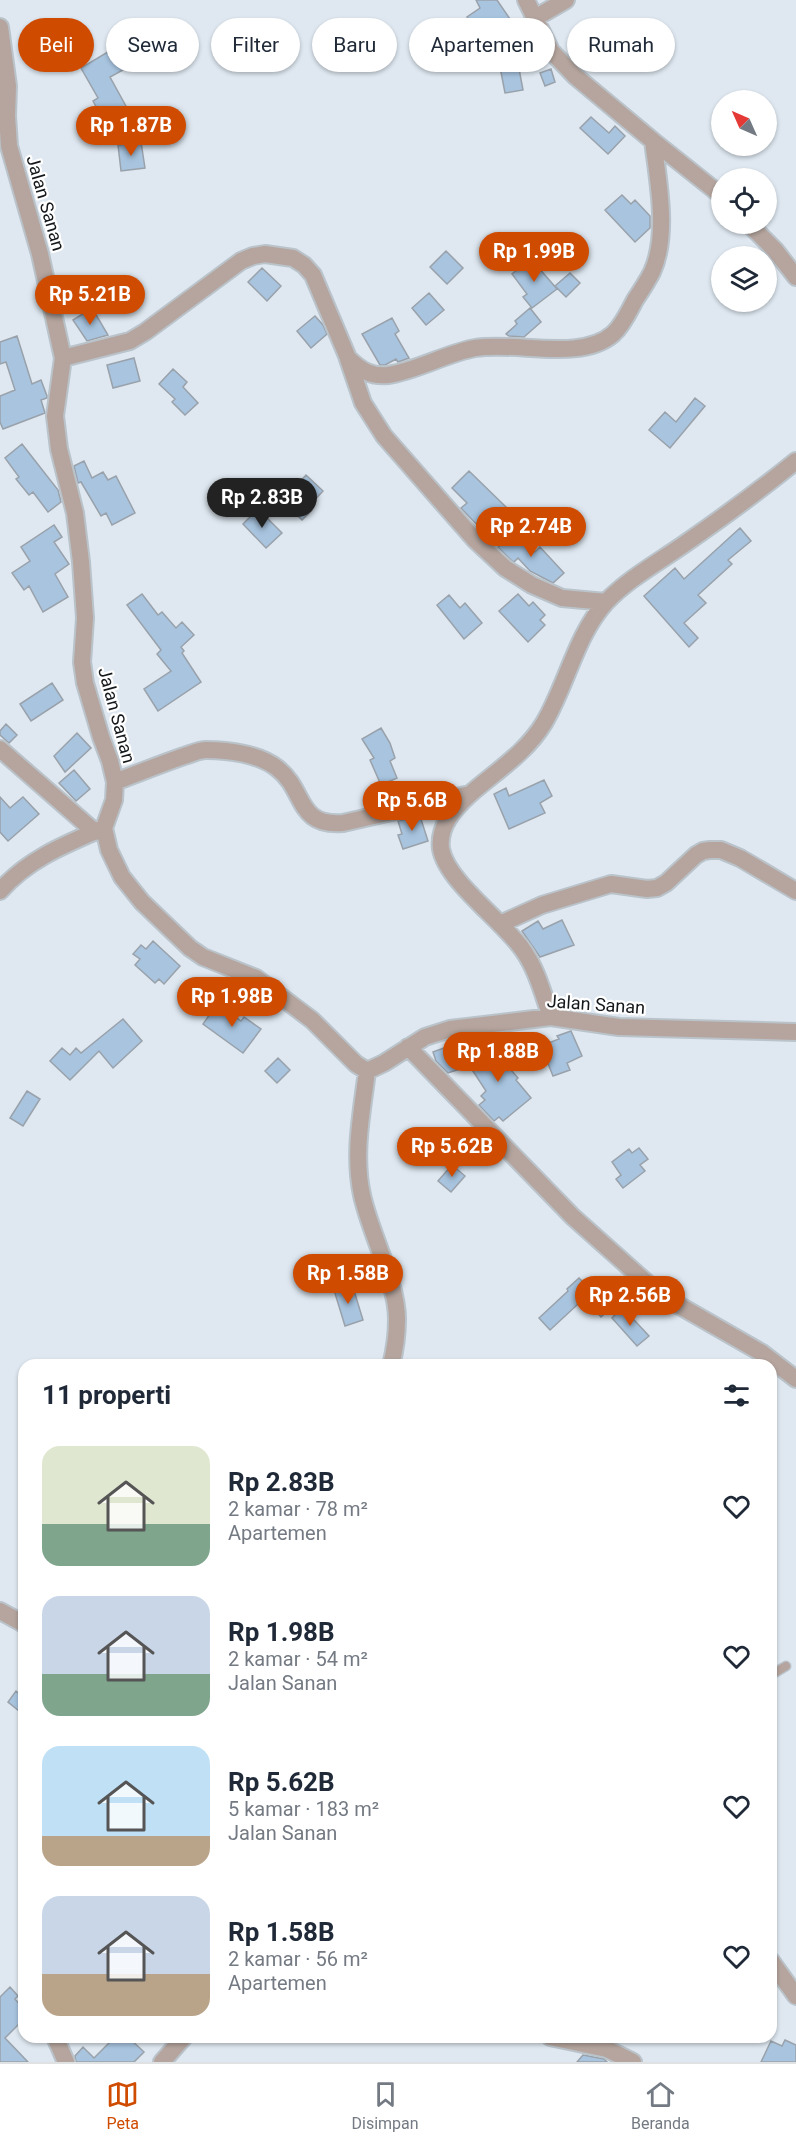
<!DOCTYPE html>
<html lang="id">
<head>
<meta charset="utf-8">
<style>
	body { margin:0; font-family:Roboto,sans-serif; background:#f2f2f3; color:#1f2937; height:100vh; display:flex; flex-direction:column; font-size:22px; white-space:nowrap }
	* { box-sizing:border-box; margin:0 }
	p { font-size:20px; color:#747a83 }
	.icon { flex:none; width:33px; height:33px; fill:none; stroke:currentColor; stroke-width:2; stroke-linecap:round; stroke-linejoin:round }
	.map { position:relative; flex:1; overflow:hidden }
	.side { position:absolute; left:18px; top:1359px; width:759px; height:684px; display:flex; flex-direction:column; background:#fff; border-radius:18px; box-shadow:0 2px 4px #0004 }
	.side>* { flex:none }
	.top-card { position:absolute; left:18px; top:18px; width:760px; height:54px; display:flex; gap:12px }
	.needle { width:39px; rotate:315deg }
	.tools { position:absolute; left:711px; top:90px; display:grid; gap:12px }
	.tools a { display:grid; place-items:center; width:66px; height:66px; border-radius:50%; background:#fff; box-shadow:0 2px 4px #0004; font-size:30px }
	.price { position:absolute; translate:-50% -51px; padding:0 14px; border-radius:21px; background:#cf4b00; color:#fff; font-size:20px; line-height:39px; filter:drop-shadow(0 2px 3px #0008) }
	.price::after { content:''; position:absolute; left:50%; top:36px; width:18px; height:14px; margin-left:-9px; background:inherit; clip-path:polygon(0 0,100% 0,50% 100%) }
	.price.active { background:#222; color:#fff }
	ul { padding:0; list-style:none }
	li { display:flex; align-items:center; gap:18px; height:150px; padding:0 24px }
	li span { display:grid; place-items:center; flex:none; width:168px; height:120px; border-radius:18px; color:#555 }
	li>.icon { margin-inline-start:auto }
	span .icon { width:72px; height:72px; fill:#fffc; stroke-width:1 }
	li b { font-size:26px }
	h2 { display:flex; justify-content:space-between; align-items:center; height:72px; padding:0 24px; font-size:26px }
	.pill { padding:0 21px; border-radius:27px; background:#fff; box-shadow:0 2px 4px #0004; font-size:21px; line-height:54px }
	.pill.active { background:#cf4b00; color:#fff }
	.menu { display:flex; justify-content:space-around; align-items:center; height:84px; border-top:2px solid #e0e1e3; background:#fff; font-size:16px; color:#747a83 }
	.menu a { display:grid; justify-items:center; gap:3px }
	.menu .active { color:#cf4b00 }
	.map>svg:first-child { display:block }
	.building { fill:#a8c4df; stroke:#99a1aa; stroke-width:1.5 }
	.lines { fill:none; stroke-linecap:round; stroke-linejoin:round }
	.lane-casing { stroke:#bac3ca; stroke-width:11 }
	.street-casing { stroke:#bac3ca; stroke-width:20 }
	.lane { stroke:#b5a59e; stroke-width:8 }
	.street { stroke:#b5a59e; stroke-width:16 }
	.labels { text-anchor:middle; dominant-baseline:central; stroke-width:4.5; stroke-linejoin:round; paint-order:stroke }
	.street-label { font-size:18px; fill:#14181b; stroke:#fff }
</style>
</head>
<body>
<div class="map">
<svg width="796" height="2062" viewBox="0 0 796 2062">
	<rect width="100%" height="100%" fill="#dfe8f1"/>
	<path class="building" d="M476 0H497L510 19 482 38 467 17 480 8Z
		M111 50 123 70 110 77 127 108 104 121 93 101 98 98 81 68Z
		M517 58 523 90 505 93 499 62Z
		M551 69 555 82 545 86 540 73Z
		M591 117 609 133 615 126 625 136 608 154 580 128Z
		M141 142 145 168 121 171 118 145Z
		M622 195 631 204 635 200 650 216V228L635 242 605 210Z
		M446 251 463 268 447 284 430 267Z
		M531 259 557 289 532 308 523 297 527 294 512 274Z
		M262 268 281 286 267 301 248 282Z
		M570 273 580 283 566 297 555 286Z
		M429 293 444 310 426 325 412 308Z
		M92 308 108 335 87 341 73 320Z
		M530 308 541 322 524 337 509 336 506 334 517 324 515 321Z
		M315 316 323 325 327 334 311 348 297 331Z
		M392 318 399 331 395 334 409 358 398 362 396 359 385 365H380L362 334Z
		M17 336 32 384 41 380 47 396V398L41 400 45 413 3 429 0 422V396L15 390 6 362 0 364V342Z
		M134 358 140 381 113 388 107 365Z
		M173 369 187 382 183 387 198 403 185 415 172 402 175 399 159 384Z
		M695 398 705 406 670 448 649 430 665 412 676 422Z
		M22 444 58 490 61 502 48 512 33 492 29 495 16 479 19 477 5 458Z
		M84 461 92 478 103 472 108 480 116 476 135 513 112 525 106 513 101 516 81 482 78 483 74 466Z
		M469 471 507 508 498 517 492 511 478 526 461 508 467 503 452 488Z
		M306 475 323 491 308 507 312 510 302 520 282 501Z
		M258 509 282 533 266 548 243 524Z
		M54 525 62 537 54 542 69 564 55 574 68 597 43 612 29 586 24 590 12 573 30 561 21 547Z
		M740 528 751 541 728 560 732 564 698 595 706 603 684 623 698 638 689 647 644 596 675 568 684 579Z
		M517 531 535 552 540 547 564 573 553 583 530 571 518 558 514 562 511 560 498 547Z
		M142 594 158 615 162 612 176 628 182 622 194 635 181 647 184 651 182 653 201 682 158 711 144 689 171 671 157 654 161 650 127 605Z
		M518 594 529 606 533 602 545 615 540 620 545 625 528 642 499 611Z
		M449 595 460 608 465 603 482 623 464 639 437 605Z
		M52 683 63 700 31 721 20 704Z
		M6 724 17 735 9 743 0 735V731Z
		M381 728 390 743 395 758 390 761 397 778 381 785 370 760 374 758 362 739Z
		M77 733 91 748 65 772 54 756Z
		M74 770 90 789 76 801 59 783Z
		M544 780 552 796 540 803 545 813 509 829 494 794 506 788 509 796Z
		M0 797 10 808 23 797 39 814 8 841 0 832Z
		M420 816 428 841 403 849 398 835 402 834 398 821Z
		M562 920 574 945 540 957 522 931 538 921 543 929Z
		M153 941 180 966 164 984 159 979 155 983 135 965 140 959 133 954 141 945 146 949Z
		M217 1004 241 1021 244 1017 261 1029 243 1053 203 1024Z
		M123 1019 142 1041 113 1068 99 1051 70 1080 50 1061 62 1048 70 1055 76 1048 81 1053Z
		M571 1031 582 1056 567 1063 570 1070 553 1076 541 1046 559 1039 557 1036Z
		M498 1041 509 1058 504 1062 518 1078 516 1080 531 1098 503 1121 499 1117 494 1121 479 1105 485 1100 481 1096 486 1091 467 1062Z
		M455 1044 463 1068 448 1073 436 1061 433 1052Z
		M278 1058 290 1070 277 1083 265 1071Z
		M27 1091 40 1099 23 1126 10 1118Z
		M639 1148 648 1159 640 1165 645 1171 623 1188 616 1179 621 1175 612 1162 629 1149 632 1153Z
		M452 1165 465 1176 451 1192 438 1181Z
		M579 1278 592 1291 550 1330 539 1318 568 1291 567 1289Z
		M352 1284 363 1320 345 1326 334 1290Z
		M601 1296 611 1308 601 1317 590 1305Z
		M622 1307 649 1336 637 1346 612 1318Z
		M16 1691 24 1698V1715L8 1702Z
		M10 1987 18 1996 15 1999 24 2009V2019L5 2038 28 2062H0V1997Z
		M115 2037H128L144 2052 134 2062H76L75 2056 83 2047 94 2058Z
		M785 2040 796 2045V2062H761L771 2041 782 2046Z
		M583 2055 604 2059 607 2062H577Z"/>
	<g class="lines">
		<defs>
			<path id="lane" d="M771 1675 786 1666"/>
			<path id="street" d="M535 18 566 0
				M0 27 8 86 7 116 9 146 40 254 63 358 55 416 59 449 75 513 81 562 85 618 82 662 85 683 101 737 110 761 115 782 114 800 104 828 109 850 122 877 142 902 190 948 203 957 256 978 312 1020 356 1064 367 1071 384 1063 425 1037 450 1029 551 1017 619 1027 796 1032
				M653 141 722 196
				M749 224 775 250 796 277
				M63 358 130 341 145 332 241 261 253 256 265 254 293 258 304 265 313 275 348 358C360 370 371 377 388 375 416 371 447 353 475 348 516 341 581 362 613 334 623 325 629 311 635 300 641 291 647 282 652 272 669 235 658 180 653 141L575 76 551 51 526 0
				M348 359 363 403 384 436 475 540 505 568 532 585 562 598 606 602
				M0 749 95 832
				M115 782C138 773 161 764 184 756 191 754 199 750 206 750 229 750 259 754 277 768 306 790 296 827 343 823L470 794
				M0 891C28 859 66 844 103 828
				M500 924 542 905 611 884 647 889 657 888 666 883 696 855 703 851 710 850H721L740 858 796 891
				M551 1017C543 994 537 970 523 950 503 921 447 882 441 849 438 826 454 809 469 795 495 772 526 753 544 723 567 684 576 635 606 602 628 579 657 563 683 545 722 518 759 491 796 461
				M408 1047 573 1217 647 1283 673 1302 762 1353 796 1379
				M367 1071C362 1112 353 1154 362 1195 370 1233 397 1282 397 1319 397 1334 395 1350 391 1365
				M0 1611 24 1624
				M771 1961 796 1996
				M55 2037 66 2062
				M550 2037 607 2049 633 2062
				M162 2062 184 2037"/>
		</defs>
		<use href="#lane" class="lane-casing"/>
		<use href="#street" class="street-casing"/>
		<use href="#lane" class="lane"/>
		<use href="#street" class="street"/>
	</g>
	<g class="labels">
		<g class="street-label">
			<text transform="translate(46 203) rotate(74)">Jalan Sanan</text>
			<text transform="translate(117 715) rotate(75)">Jalan Sanan</text>
			<text transform="translate(596 1004) rotate(4)">Jalan Sanan</text>
		</g>
	</g>
</svg>
<div class="tools">
<a><svg class="needle" viewBox="-14 -14 28 28"><path d="M0-13l5 13h-10z" fill="#e53935"/><path d="M0 13l5-13h-10z" fill="#747a83"/></svg></a>
<a><svg class="icon" aria-label="locate" viewBox="0 0 24 24"><circle cx="12" cy="12" r="6"/><path d="M12 2v4M12 18v4M2 12h4M18 12h4"/></svg></a>
<a><svg class="icon" aria-label="layers" viewBox="0 0 24 24"><path d="M12 4l9 5-9 5-9-5zM3 14l9 5 9-5"/></svg></a>
</div>
<b class="price" style="left:131px;top:157px">Rp 1.87B</b>
<b class="price" style="left:534px;top:283px">Rp 1.99B</b>
<b class="price" style="left:90px;top:326px">Rp 5.21B</b>
<b class="price active" style="left:262px;top:529px">Rp 2.83B</b>
<b class="price" style="left:531px;top:558px">Rp 2.74B</b>
<b class="price" style="left:412px;top:832px">Rp 5.6B</b>
<b class="price" style="left:232px;top:1028px">Rp 1.98B</b>
<b class="price" style="left:498px;top:1083px">Rp 1.88B</b>
<b class="price" style="left:452px;top:1178px">Rp 5.62B</b>
<b class="price" style="left:348px;top:1305px">Rp 1.58B</b>
<b class="price" style="left:630px;top:1327px">Rp 2.56B</b>
<div class="top-card">
<a class="pill active">Beli</a>
<a class="pill">Sewa</a>
<a class="pill">Filter</a>
<a class="pill">Baru</a>
<a class="pill">Apartemen</a>
<a class="pill">Rumah</a>
</div>
<section class="side">
<h2>11 properti<svg class="icon" aria-label="filters" viewBox="0 0 24 24"><path d="M4 7h16M4 17h16"/><circle cx="9" cy="7" r="2"/><circle cx="15" cy="17" r="2"/></svg></h2>
<ul>
<li><span style="background:linear-gradient(#dfe7d0 65%,#7fa58c 0)"><svg class="icon" aria-label="home" viewBox="0 0 24 24"><path d="M3 11l9-7 9 7M6 9v11h12V9"/></svg></span><div><b>Rp 2.83B</b><p>2 kamar · 78 m²</p><p>Apartemen</p></div><svg class="icon" aria-label="heart" viewBox="0 0 24 24"><path d="M12 20l-8-8c-3-5 5-10 8-4 3-6 11-1 8 4z"/></svg></li>
<li><span style="background:linear-gradient(#c9d6e8 65%,#7fa58c 0)"><svg class="icon" aria-label="home" viewBox="0 0 24 24"><path d="M3 11l9-7 9 7M6 9v11h12V9"/></svg></span><div><b>Rp 1.98B</b><p>2 kamar · 54 m²</p><p>Jalan Sanan</p></div><svg class="icon" aria-label="heart" viewBox="0 0 24 24"><path d="M12 20l-8-8c-3-5 5-10 8-4 3-6 11-1 8 4z"/></svg></li>
<li><span style="background:linear-gradient(#bfe0f5 75%,#b9a48a 0)"><svg class="icon" aria-label="home" viewBox="0 0 24 24"><path d="M3 11l9-7 9 7M6 9v11h12V9"/></svg></span><div><b>Rp 5.62B</b><p>5 kamar · 183 m²</p><p>Jalan Sanan</p></div><svg class="icon" aria-label="heart" viewBox="0 0 24 24"><path d="M12 20l-8-8c-3-5 5-10 8-4 3-6 11-1 8 4z"/></svg></li>
<li><span style="background:linear-gradient(#c9d6e8 65%,#b9a48a 0)"><svg class="icon" aria-label="home" viewBox="0 0 24 24"><path d="M3 11l9-7 9 7M6 9v11h12V9"/></svg></span><div><b>Rp 1.58B</b><p>2 kamar · 56 m²</p><p>Apartemen</p></div><svg class="icon" aria-label="heart" viewBox="0 0 24 24"><path d="M12 20l-8-8c-3-5 5-10 8-4 3-6 11-1 8 4z"/></svg></li>
</ul>
</section>
</div>
<nav class="menu">
<a class="active"><svg class="icon" aria-label="map" viewBox="0 0 24 24"><path d="M3 6l6-2 6 2 6-2v14l-6 2-6-2-6 2zM9 4v14M15 6v14"/></svg>Peta</a>
<a><svg class="icon" aria-label="saved" viewBox="0 0 24 24"><path d="M7 4h10v16l-5-4-5 4z"/></svg>Disimpan</a>
<a><svg class="icon" aria-label="home" viewBox="0 0 24 24"><path d="M3 11l9-7 9 7M6 9v11h12V9"/></svg>Beranda</a>
</nav>
</body>
</html>
